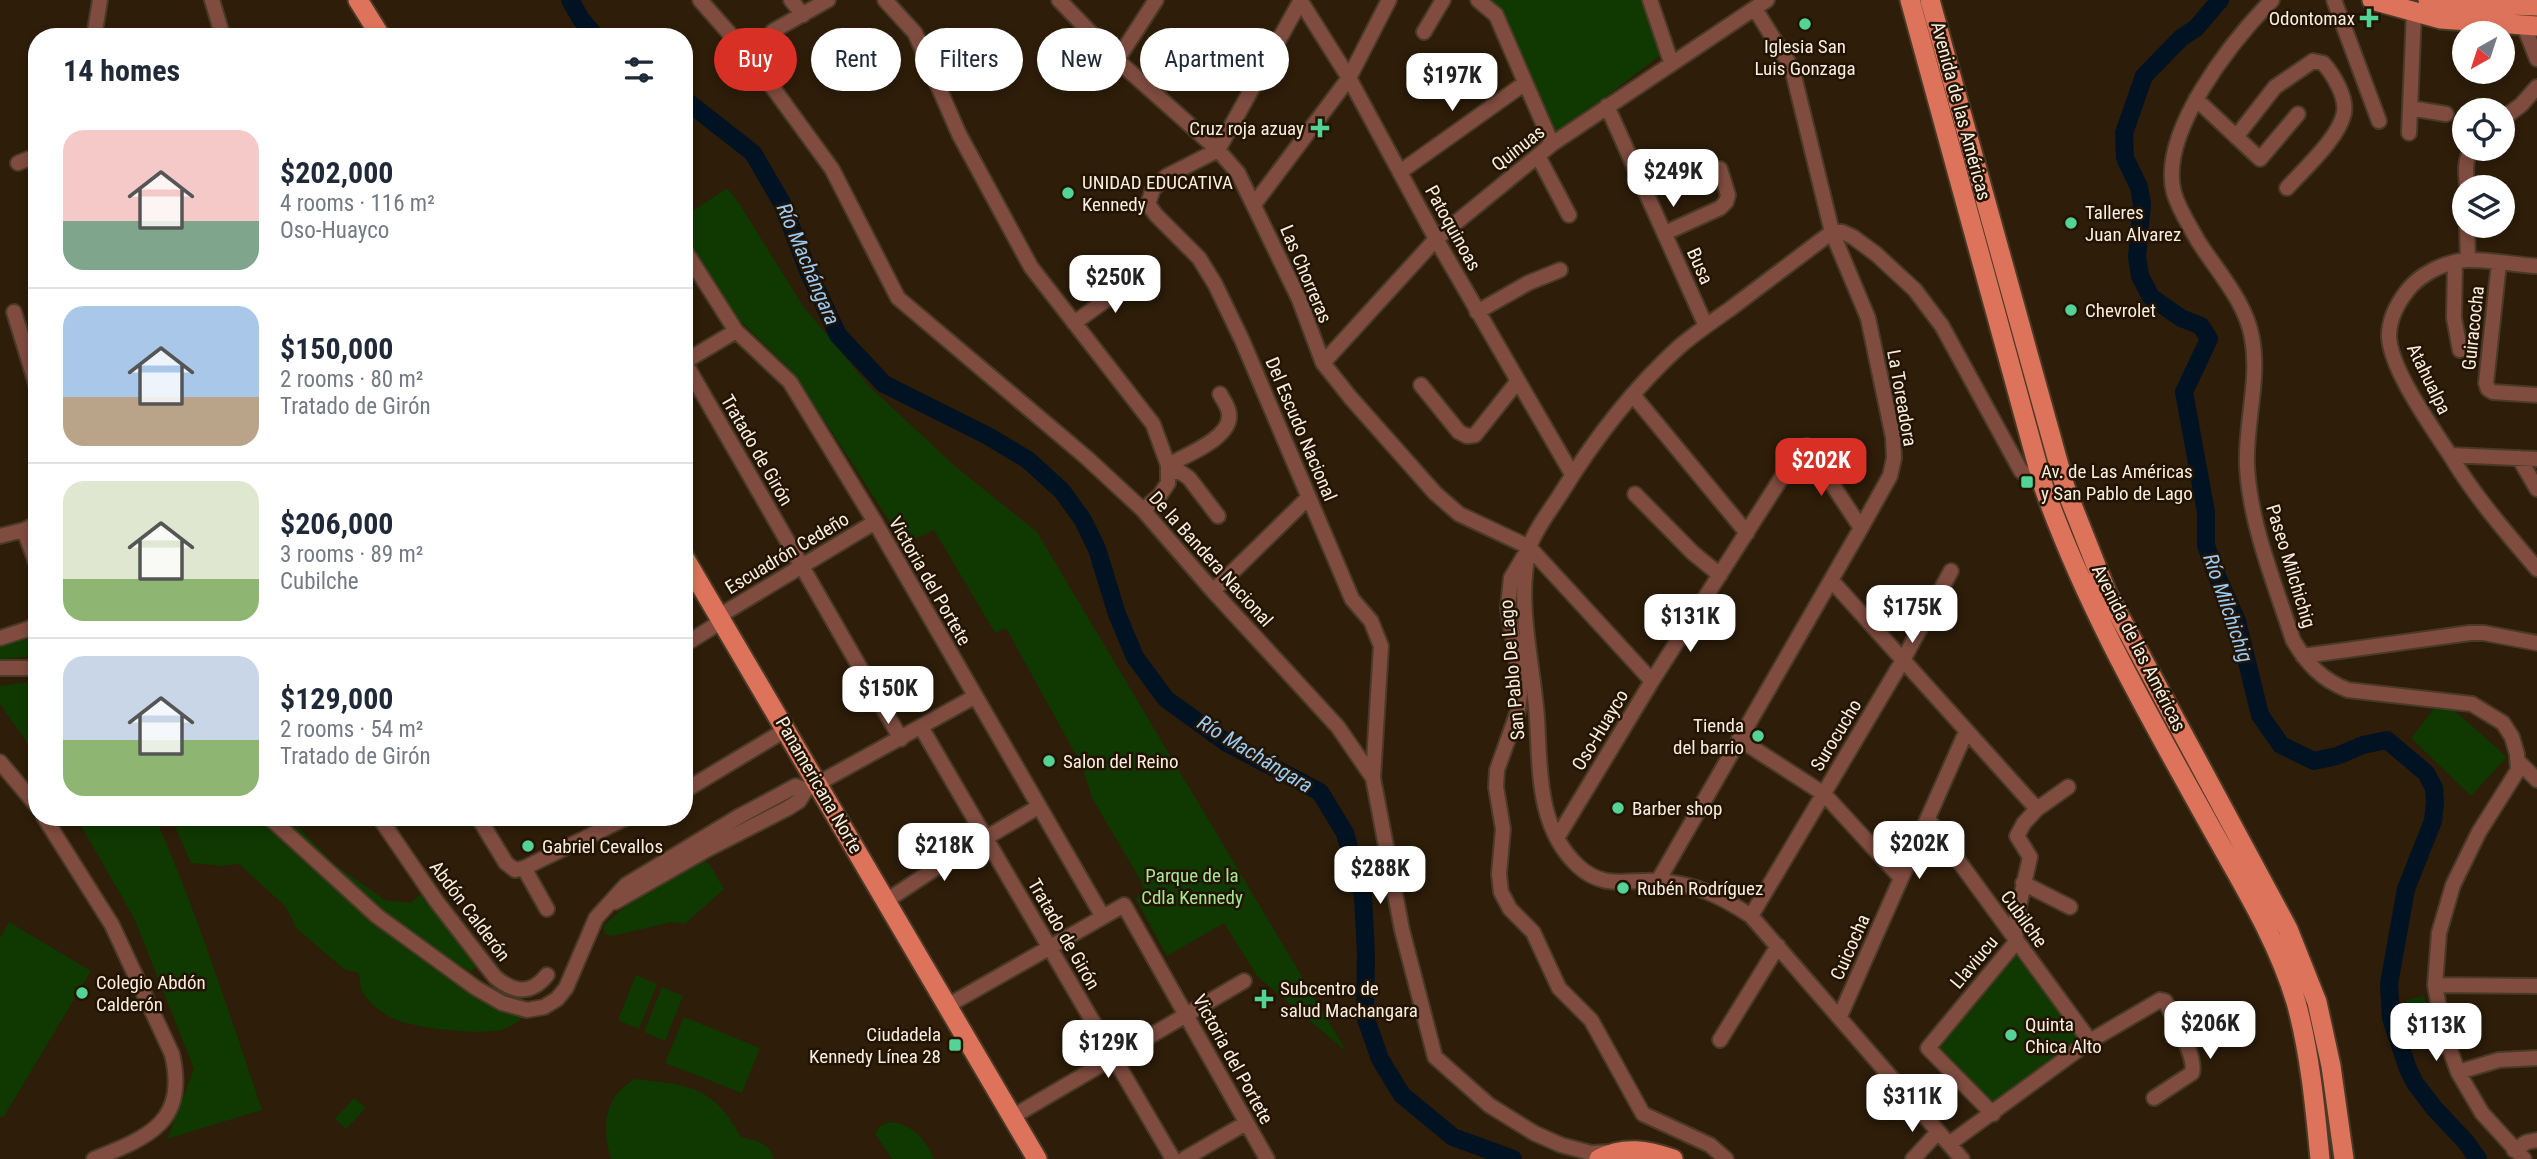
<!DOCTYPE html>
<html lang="en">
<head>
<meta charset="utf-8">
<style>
	body { margin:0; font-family:"Roboto Condensed",sans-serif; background:#f2f2f3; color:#1f2937; height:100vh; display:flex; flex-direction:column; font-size:26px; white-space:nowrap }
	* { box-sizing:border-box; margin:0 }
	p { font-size:23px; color:#747a83 }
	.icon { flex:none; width:38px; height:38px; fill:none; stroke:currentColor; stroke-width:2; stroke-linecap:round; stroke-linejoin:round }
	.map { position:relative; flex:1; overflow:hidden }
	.panel { position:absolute; left:28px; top:28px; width:665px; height:798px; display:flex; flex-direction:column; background:#fff; border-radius:28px; box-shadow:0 4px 10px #0003 }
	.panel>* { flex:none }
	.top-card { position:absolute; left:714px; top:28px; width:665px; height:63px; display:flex; gap:14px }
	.needle { width:46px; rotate:219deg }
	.buttons { position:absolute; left:2452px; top:21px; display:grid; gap:14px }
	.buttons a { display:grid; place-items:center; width:63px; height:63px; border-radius:50%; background:#fff; box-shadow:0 4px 10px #0003; font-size:35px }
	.price { position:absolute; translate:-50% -60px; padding:0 16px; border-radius:14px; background:#fff; color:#222; font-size:23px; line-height:46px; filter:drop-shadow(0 2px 4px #0008) }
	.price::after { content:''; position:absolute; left:50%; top:42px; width:21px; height:16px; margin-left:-10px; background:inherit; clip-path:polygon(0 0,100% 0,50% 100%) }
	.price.active { background:#d93025; color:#fff }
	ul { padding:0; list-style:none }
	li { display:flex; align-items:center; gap:21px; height:175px; padding:0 35px }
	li+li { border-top:2px solid #e0e1e3 }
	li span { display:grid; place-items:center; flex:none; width:196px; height:140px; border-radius:21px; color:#555 }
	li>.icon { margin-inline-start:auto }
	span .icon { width:84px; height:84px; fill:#fffc; stroke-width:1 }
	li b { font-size:30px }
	h2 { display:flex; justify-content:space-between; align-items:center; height:84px; padding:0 35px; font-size:30px }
	.tag { padding:0 24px; border-radius:32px; background:#fff; box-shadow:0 4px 10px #0003; font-size:24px; line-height:63px }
	.tag.active { background:#d93025; color:#fff }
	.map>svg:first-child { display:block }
	.green { fill:#103801 }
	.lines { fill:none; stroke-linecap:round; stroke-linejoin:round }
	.river { stroke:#011322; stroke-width:18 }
	.minor-casing { stroke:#493a27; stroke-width:18 }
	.major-casing { stroke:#493a27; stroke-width:23 }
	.minor { stroke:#804c40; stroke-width:14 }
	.major { stroke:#de735b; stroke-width:19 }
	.poi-dot { fill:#53d396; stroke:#231402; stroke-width:2.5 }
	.labels { text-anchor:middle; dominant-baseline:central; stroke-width:5; stroke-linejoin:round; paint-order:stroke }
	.poi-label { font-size:19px; fill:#f8ede1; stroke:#231402; text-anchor:start }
	.street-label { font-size:19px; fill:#f8ede1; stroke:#231402 }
	.park-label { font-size:19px; fill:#a4e790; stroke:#231402 }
	.water-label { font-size:21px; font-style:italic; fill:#98cbf6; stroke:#231402 }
</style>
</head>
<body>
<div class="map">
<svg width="2537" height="1159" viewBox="0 0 2537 1159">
	<rect width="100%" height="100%" fill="#2d1d09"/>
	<path class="green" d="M1486 0H1644L1663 53 1561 131H1551Z
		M727 188 739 203 803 306 870 387 955 466 1037 532 1347 1052 1257 976 1224 923 1167 956 1136 899 1143 890 1141 881 1092 798 1081 764 1006 628 995 633 934 530 904 544 794 373 730 311 684 241V217Z
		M37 629V656L0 659V644Z
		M37 681V756L0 704V686Z
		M2437 705 2454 710 2507 757 2471 796 2411 738Z
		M76 817H155C197 912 229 1012 262 1110L167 1139 194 1069 134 918Z
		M171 817H263L321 876 421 954 436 969 456 982 524 1016C519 1022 509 1028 501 1030 476 1035 410 1029 388 1016 379 1011 365 999 361 989 360 984 360 978 358 973L345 970 297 929 285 906 239 864 223 866 191 863Z
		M282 817H289L334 864 385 900 411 903 424 891 479 965 470 972 404 930 364 900Z
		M703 860 710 865 724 889 685 924 671 922 613 936 605 934 603 926 629 903Z
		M9 922 91 971 3 1118 0 1116V938Z
		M2016 950 2080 1038 1990 1107 1929 1047Z
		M636 975 657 984 639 1029 618 1020Z
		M662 987 683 996 665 1041 644 1032Z
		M2424 996 2431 1026 2413 1030 2406 1000Z
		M684 1017 760 1048 742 1093 665 1063Z
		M635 1079C688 1085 713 1085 741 1137 756 1141 769 1142 774 1159H611C601 1128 604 1096 635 1079Z
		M354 1098 366 1108 346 1129 335 1119Z
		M889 1122C912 1123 926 1140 934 1159H892L875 1134 879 1127Z"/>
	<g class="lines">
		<path class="river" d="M570 0 581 19 596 37
			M2220 0 2196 28 2181 38 2144 76 2124 133 2125 158 2139 187 2142 204 2137 257 2140 276 2151 297 2181 318 2201 326 2209 339 2184 392 2206 512V545L2215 572 2237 621 2260 715 2281 745 2314 761 2337 756 2363 745 2387 740 2426 773 2434 788 2435 803 2433 821 2406 889 2389 984 2391 1018 2408 1069 2415 1083 2434 1108 2466 1142 2478 1159
			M684 99 753 153 782 203 809 273 838 335 884 384 988 436 1028 460 1062 491 1083 520 1097 549 1117 614 1135 657 1166 699 1227 743 1320 792 1345 833 1363 896 1366 955 1365 1016 1380 1059 1402 1095 1453 1137 1513 1159"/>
		<defs>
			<path id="minor" d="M212 0 223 37
				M700 0 752 59 832 169 898 298 1087 458 1143 510 1213 591 1338 727 1373 778 1402 930 1435 1057 1489 1105 1534 1133 1561 1145 1591 1153 1610 1152
				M791 0 803 15
				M885 0 915 33 959 134 1031 267 1153 424 1168 465V483L1160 495 1143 510
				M1059 0 1117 60 1218 150 1238 173 1299 299 1323 363 1350 397 1435 493 1459 514 1529 547 1652 681
				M1300 0 1349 78 1436 239 1572 474
				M1301 0 1218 150 1167 176 1153 189 1148 204 1156 215 1199 258 1215 284 1242 340 1352 599 1371 621 1381 646 1373 778
				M1478 0 1496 15 1552 144
				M1650 0 1671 62
				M2272 0C2232 41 2158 133 2174 193 2179 210 2190 226 2198 241 2217 271 2246 302 2252 338 2260 380 2245 424 2247 466 2250 525 2275 584 2293 640 2307 664 2322 680 2348 690L2472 704 2503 723 2512 737 2517 754 2518 770 2479 832 2453 885 2439 933 2435 985 2443 1030 2458 1072 2482 1113 2524 1159
				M2334 0 2379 121
				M2524 26 2537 59
				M773 31 828 0
				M1424 32 1443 0
				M94 37 100 0
				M1117 60 1156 0
				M2196 99 2260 159 2298 114
				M1607 106 1706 326
				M2410 108 2446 114
				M2502 119 2521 105 2537 87
				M2409 133 2414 12
				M2236 137 2275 87 2313 61 2323 63C2333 74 2347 97 2344 113 2339 138 2304 169 2287 188
				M1538 156 1569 215
				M18 163 33 157 37 153
				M1400 172 1525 83
				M2467 187C2466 174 2464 160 2472 149
				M1255 203 1349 78 1389 0
				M2467 226 2468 260
				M1665 233 1720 208 1726 202 1728 195 1720 169
				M684 249 736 331 790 382 875 522 1103 917
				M2455 263 2454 318 2460 350
				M2499 263 2486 383 2488 389 2493 392 2537 395
				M2537 266C2515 265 2488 259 2467 260 2444 262 2420 274 2407 291 2397 304 2389 320 2389 336 2390 369 2432 427 2450 455L2537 459
				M14 312 37 387
				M1477 312 1528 283 1560 270
				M1074 323 1135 279
				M684 361 901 739
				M684 362 736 331
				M1323 363 1436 239 1552 144 1767 0
				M1421 385 1459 432 1467 436 1475 435 1517 382
				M1633 395 1747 533
				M2450 455C2475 497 2506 532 2537 569
				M2519 458 2537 489
				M1168 465C1186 455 1232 438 1229 414 1229 407 1223 400 1220 394
				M1168 474 1179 471 1189 478 1218 516
				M1635 494 1693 553 1720 575
				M24 530 37 565
				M0 536 24 530 37 524
				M1527 551 1511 578 1508 608 1519 675 1520 694 1518 711 1497 770 1496 787 1503 829 1499 874 1501 892 1510 909 1533 932 1559 988 1591 1020 1643 1114 1710 1145 1726 1159
				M1832 581 2037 809 2024 823 2017 836 2030 857 2015 924 2016 942 1928 1048 1993 1114
				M1213 591 1309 497
				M719 616 875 522
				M0 638 37 626
				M684 645 722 621
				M2303 656 2470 633H2484L2537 643
				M0 668H37
				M921 727 1173 1159
				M1739 739 1824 794 1901 878
				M2518 761 2537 780
				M0 762 37 806
				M684 791 787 729
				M2037 809 2068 787
				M44 817 112 925 172 1054C188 1122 149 1137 94 1159
				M269 817 377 916 476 988 502 1003 527 1010 544 1007 557 999 566 988 596 918 626 885 738 817 796 786 806 790
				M379 817 437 902 495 977C514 993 531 995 547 975
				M478 817 506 863 515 870 524 868 628 817
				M1928 819 2090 1041
				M1557 838 1652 681 1801 447 1807 446 1861 528
				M524 868 547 909
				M1658 881 1861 528 1890 476 1894 458 1893 437 1868 318 1832 232 1792 68 1755 9
				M2023 883 2070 907
				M886 901 945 862 1038 807
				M615 902 708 849 788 808 799 801 806 790 974 697
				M1751 916 1903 660 1951 571
				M2435 985 2537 986
				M947 1006 1124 905 1267 1159
				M1840 1016 1966 732
				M1720 1040 1778 946
				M2458 1072 2499 1060 2537 1058
				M1012 1117 1244 981
				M1949 1144 2090 1041 2160 1000 2165 1001C2173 1018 2197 1056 2192 1073L2154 1098
				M2514 1150 2527 1142 2537 1140
				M1184 1159 1246 1123
				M1913 1159 1937 1133
				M1962 1159 1751 916C1719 895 1696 884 1658 881 1627 879 1604 890 1578 866 1537 828 1540 769 1537 718 1533 663 1516 604 1529 549 1532 534 1551 509 1560 495 1593 441 1633 389 1679 347 1695 333 1713 321 1730 309 1764 283 1798 258 1832 232H1842L1853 237 1876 254 1915 290 1942 326 2021 471 2045 486"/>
			<path id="major" d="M358 0 381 37
				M1910 0 2043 485C2085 604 2147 712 2208 822 2240 880 2277 938 2296 1002 2310 1053 2315 1107 2320 1159
				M1930 0 2065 487 2107 593 2288 929 2317 1002 2331 1066 2344 1159
				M2372 0 2441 19 2537 26
				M2428 0 2453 3 2537 6
				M684 557 1037 1159
				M1599 1159C1624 1146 1647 1150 1673 1159"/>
		</defs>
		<use href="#minor" class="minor-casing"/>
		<use href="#major" class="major-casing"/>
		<use href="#minor" class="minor"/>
		<use href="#major" class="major"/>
	</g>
	<g class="poi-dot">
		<path d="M2365.5 7.5h7v7h7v7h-7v7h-7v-7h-7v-7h7z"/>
		<circle cx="1805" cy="24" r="7"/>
		<path d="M1316.5 117.5h7v7h7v7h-7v7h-7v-7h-7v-7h7z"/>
		<circle cx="1068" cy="193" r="7"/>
		<circle cx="2071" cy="223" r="7"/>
		<circle cx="2071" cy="310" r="7"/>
		<rect x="2020" y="475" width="14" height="14" rx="3.5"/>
		<circle cx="1758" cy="736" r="7"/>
		<circle cx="1049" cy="761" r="7"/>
		<circle cx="1618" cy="808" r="7"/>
		<circle cx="528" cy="846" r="7"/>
		<circle cx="1623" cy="888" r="7"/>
		<circle cx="82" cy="993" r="7"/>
		<path d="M1260.5 988.5h7v7h7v7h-7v7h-7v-7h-7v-7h7z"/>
		<circle cx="2011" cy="1035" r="7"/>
		<rect x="948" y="1038" width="14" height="14" rx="3.5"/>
	</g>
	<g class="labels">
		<g class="poi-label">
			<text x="2355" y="18" text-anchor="end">Odontomax</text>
			<text x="1805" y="46" text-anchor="middle">Iglesia San<tspan x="1805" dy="22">Luis Gonzaga</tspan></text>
			<text x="1304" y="128" text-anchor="end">Cruz roja azuay</text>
			<text x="1082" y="182">UNIDAD EDUCATIVA<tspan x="1082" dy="22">Kennedy</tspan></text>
			<text x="2085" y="212">Talleres<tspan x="2085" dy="22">Juan Alvarez</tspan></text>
			<text x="2085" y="310">Chevrolet</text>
			<text x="2041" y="471">Av. de Las Américas<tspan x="2041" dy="22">y San Pablo de Lago</tspan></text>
			<text x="1744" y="725" text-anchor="end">Tienda<tspan x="1744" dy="22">del barrio</tspan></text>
			<text x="1063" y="761">Salon del Reino</text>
			<text x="1632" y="808">Barber shop</text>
			<text x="542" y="846">Gabriel Cevallos</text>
			<text x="1637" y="888">Rubén Rodríguez</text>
			<text x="96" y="982">Colegio Abdón<tspan x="96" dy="22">Calderón</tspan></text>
			<text x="1280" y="988">Subcentro de<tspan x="1280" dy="22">salud Machangara</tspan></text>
			<text x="2025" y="1024">Quinta<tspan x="2025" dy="22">Chica Alto</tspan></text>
			<text x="941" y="1034" text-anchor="end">Ciudadela<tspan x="941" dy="22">Kennedy Línea 28</tspan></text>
		</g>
		<g class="street-label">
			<text transform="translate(1961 111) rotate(75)">Avenida de las Américas</text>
			<text transform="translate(1518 148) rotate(-38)">Quinuas</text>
			<text transform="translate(1453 228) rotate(61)">Patoquinoas</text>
			<text transform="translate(1700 266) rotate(66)">Busa</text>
			<text transform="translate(1306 274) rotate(67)">Las Chorreras</text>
			<text transform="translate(2473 328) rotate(-84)">Guiracocha</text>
			<text transform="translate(2429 379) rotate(64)">Atahualpa</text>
			<text transform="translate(1902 398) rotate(80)">La Toreadora</text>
			<text transform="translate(1301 429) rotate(67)">Del Escudo Nacional</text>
			<text transform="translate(757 450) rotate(60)">Tratado de Girón</text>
			<text transform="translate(787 553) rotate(-31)">Escuadrón Cedeño</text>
			<text transform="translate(1211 559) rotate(48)">De la Bandera Nacional</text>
			<text transform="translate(2291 566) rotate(73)">Paseo Milchichig</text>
			<text transform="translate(930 581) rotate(60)">Victoria del Portete</text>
			<text transform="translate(2139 648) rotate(63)">Avenida de las Américas</text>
			<text transform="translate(1512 670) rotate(-95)">San Pablo De Lago</text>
			<text transform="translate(1600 730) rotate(-59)">Oso-Huayco</text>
			<text transform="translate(1836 735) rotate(-59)">Surocucho</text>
			<text transform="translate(819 785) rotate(60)">Panamericana Norte</text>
			<text transform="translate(470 911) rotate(53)">Abdón Calderón</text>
			<text transform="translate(2024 919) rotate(54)">Cubilche</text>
			<text transform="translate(1064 934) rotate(60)">Tratado de Girón</text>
			<text transform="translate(1850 947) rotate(-66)">Cuicocha</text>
			<text transform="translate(1974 962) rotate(-50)">Llaviucu</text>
			<text transform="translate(1233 1059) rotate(61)">Victoria del Portete</text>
		</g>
		<g class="park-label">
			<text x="1192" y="875">Parque de la<tspan x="1192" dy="22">Cdla Kennedy</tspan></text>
		</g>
		<g class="water-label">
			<text transform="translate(808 264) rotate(67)">Río Machángara</text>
			<text transform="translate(2228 608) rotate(71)">Río Milchichig</text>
			<text transform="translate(1255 754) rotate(31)">Río Machángara</text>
		</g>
	</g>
</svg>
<div class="buttons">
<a><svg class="needle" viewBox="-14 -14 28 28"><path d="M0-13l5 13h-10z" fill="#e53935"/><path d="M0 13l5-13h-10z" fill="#747a83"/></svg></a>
<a><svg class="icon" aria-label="locate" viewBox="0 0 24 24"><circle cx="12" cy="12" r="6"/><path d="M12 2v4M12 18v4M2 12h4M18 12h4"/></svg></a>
<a><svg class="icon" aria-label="layers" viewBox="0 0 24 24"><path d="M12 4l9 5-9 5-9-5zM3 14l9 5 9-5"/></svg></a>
</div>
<b class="price" style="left:1452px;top:113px">$197K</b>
<b class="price" style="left:1673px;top:209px">$249K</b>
<b class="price" style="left:1115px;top:315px">$250K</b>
<b class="price active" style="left:1821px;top:498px">$202K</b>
<b class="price" style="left:1912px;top:645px">$175K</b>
<b class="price" style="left:1690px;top:654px">$131K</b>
<b class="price" style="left:888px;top:726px">$150K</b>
<b class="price" style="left:1919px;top:881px">$202K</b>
<b class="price" style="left:944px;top:883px">$218K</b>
<b class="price" style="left:1380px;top:906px">$288K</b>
<b class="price" style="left:2210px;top:1061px">$206K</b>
<b class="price" style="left:2436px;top:1063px">$113K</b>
<b class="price" style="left:1108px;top:1080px">$129K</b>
<b class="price" style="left:1912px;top:1134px">$311K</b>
<div class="top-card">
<a class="tag active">Buy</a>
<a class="tag">Rent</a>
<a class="tag">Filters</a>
<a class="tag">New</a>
<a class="tag">Apartment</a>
</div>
<section class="panel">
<h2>14 homes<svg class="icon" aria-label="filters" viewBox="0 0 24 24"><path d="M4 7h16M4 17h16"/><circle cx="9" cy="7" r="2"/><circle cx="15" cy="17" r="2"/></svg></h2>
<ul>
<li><span style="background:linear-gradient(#f6c9c9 65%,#7fa58c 0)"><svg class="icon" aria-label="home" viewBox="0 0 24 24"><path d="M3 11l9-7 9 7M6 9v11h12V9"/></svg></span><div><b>$202,000</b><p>4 rooms · 116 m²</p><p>Oso-Huayco</p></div></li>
<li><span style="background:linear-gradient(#a9c7e8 65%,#b9a48a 0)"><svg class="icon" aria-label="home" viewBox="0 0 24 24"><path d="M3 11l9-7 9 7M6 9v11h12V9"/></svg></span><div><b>$150,000</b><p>2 rooms · 80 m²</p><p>Tratado de Girón</p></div></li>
<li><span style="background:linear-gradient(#dfe7d0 70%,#8fb573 0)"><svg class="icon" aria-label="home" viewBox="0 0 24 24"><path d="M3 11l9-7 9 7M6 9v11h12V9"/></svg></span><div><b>$206,000</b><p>3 rooms · 89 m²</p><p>Cubilche</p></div></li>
<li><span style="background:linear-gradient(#c9d6e8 60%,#8fb573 0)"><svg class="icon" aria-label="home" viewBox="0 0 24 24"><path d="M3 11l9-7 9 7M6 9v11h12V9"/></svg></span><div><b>$129,000</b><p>2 rooms · 54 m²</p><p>Tratado de Girón</p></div></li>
</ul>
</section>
</div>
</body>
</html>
